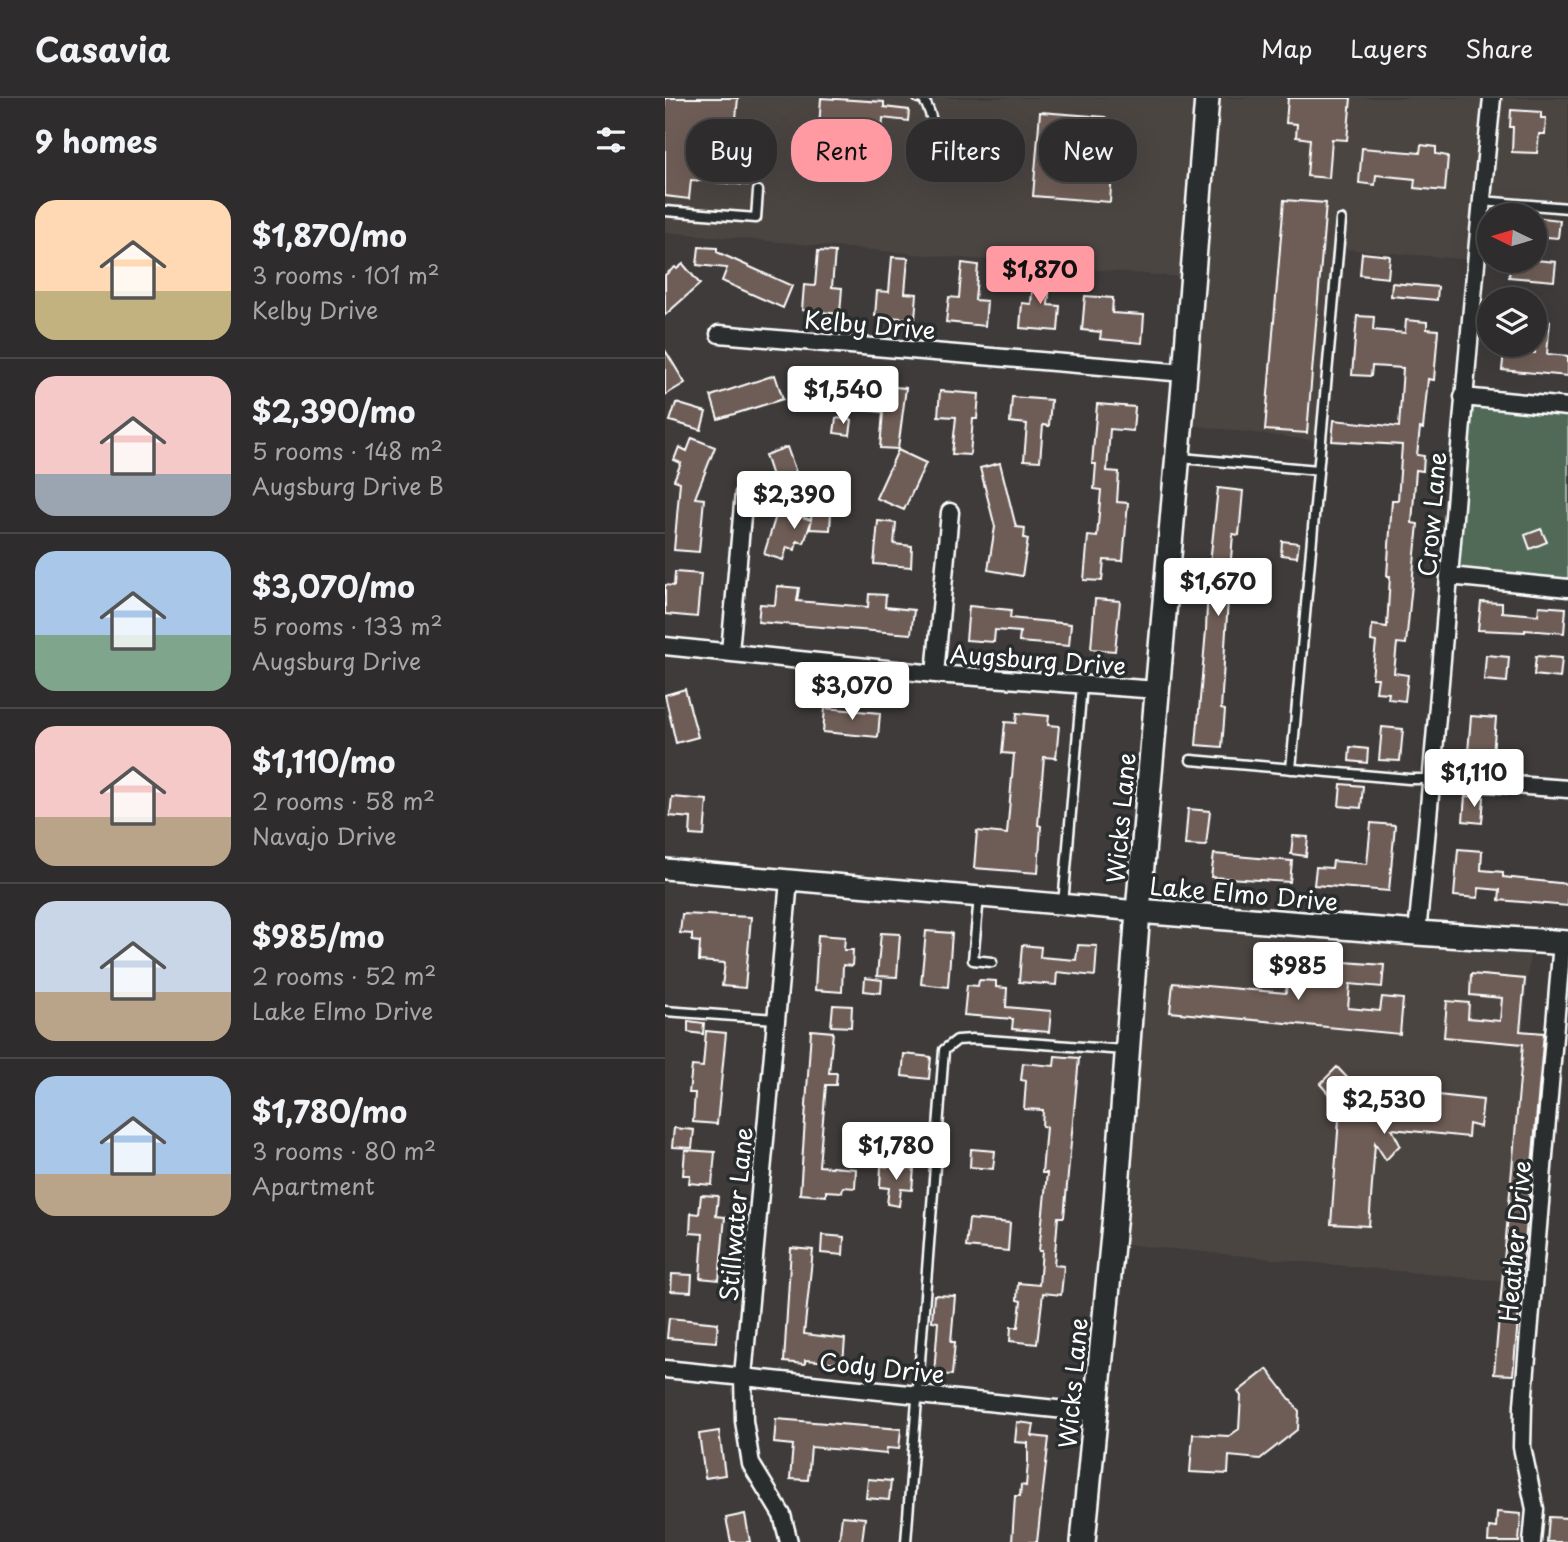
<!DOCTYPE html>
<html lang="en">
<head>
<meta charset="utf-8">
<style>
	body { margin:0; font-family:"Playpen Sans",sans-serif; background:#3a3838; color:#f1f3f6; height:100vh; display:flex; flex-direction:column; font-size:26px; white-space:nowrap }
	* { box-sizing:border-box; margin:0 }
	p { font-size:23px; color:#a7a7a9 }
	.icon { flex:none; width:38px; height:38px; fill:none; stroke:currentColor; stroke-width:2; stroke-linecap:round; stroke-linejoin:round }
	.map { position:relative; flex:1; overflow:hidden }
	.sheet { display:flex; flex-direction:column; background:#2e2c2c; width:665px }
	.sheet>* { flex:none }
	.hud { position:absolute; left:21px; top:21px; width:665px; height:63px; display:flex; gap:14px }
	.needle { width:46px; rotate:275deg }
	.controls { position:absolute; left:812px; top:105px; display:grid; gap:14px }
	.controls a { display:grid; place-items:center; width:70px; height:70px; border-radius:50%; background:#2e2c2c; box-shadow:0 7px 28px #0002,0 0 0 2px #494848; font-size:35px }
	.price { position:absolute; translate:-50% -60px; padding:0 16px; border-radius:7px; background:#fff; color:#222; font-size:23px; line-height:46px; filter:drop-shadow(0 2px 4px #0008) }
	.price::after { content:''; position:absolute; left:50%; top:42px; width:21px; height:16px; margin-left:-10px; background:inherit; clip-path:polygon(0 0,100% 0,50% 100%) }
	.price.current { background:#ff9aa2; color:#111 }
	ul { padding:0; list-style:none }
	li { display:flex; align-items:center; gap:21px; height:175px; padding:0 35px }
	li+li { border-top:2px solid #494848 }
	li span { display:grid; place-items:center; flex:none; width:196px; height:140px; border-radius:21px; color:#555 }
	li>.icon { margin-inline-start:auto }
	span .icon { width:84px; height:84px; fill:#fffc; stroke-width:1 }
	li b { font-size:30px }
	h2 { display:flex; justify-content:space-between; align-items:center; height:84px; padding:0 35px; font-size:30px }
	.tag { padding:0 24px; border-radius:28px; background:#2e2c2c; box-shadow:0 7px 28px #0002,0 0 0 2px #494848; font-size:24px; line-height:63px }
	.tag.current { background:#ff9aa2; color:#111 }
	header { display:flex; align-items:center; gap:42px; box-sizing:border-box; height:98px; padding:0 35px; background:#2e2c2c; border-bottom:2px solid #494848 }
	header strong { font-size:33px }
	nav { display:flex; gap:38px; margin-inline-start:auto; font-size:24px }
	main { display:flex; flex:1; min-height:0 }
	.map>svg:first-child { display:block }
	.built { fill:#4c4542 }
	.park { fill:#516a58; stroke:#a8b4ac; stroke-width:2 }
	.building { fill:#6e5d56; stroke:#fff; stroke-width:2 }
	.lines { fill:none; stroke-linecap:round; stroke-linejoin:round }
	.service-casing { stroke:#fff; stroke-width:13 }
	.minor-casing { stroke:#fff; stroke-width:21 }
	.tertiary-casing { stroke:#fff; stroke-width:24 }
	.secondary-casing { stroke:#fff; stroke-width:28 }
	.service { stroke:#2a2d2e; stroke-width:8 }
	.minor { stroke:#2a2d2e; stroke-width:16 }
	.tertiary { stroke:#2a2d2e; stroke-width:19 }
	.secondary { stroke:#2a2d2e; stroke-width:23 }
	.labels { text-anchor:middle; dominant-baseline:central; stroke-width:7; stroke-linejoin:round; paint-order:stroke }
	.street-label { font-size:24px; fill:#fff; stroke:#2a2d2e }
</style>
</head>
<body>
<header>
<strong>Casavia</strong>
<nav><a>Map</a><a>Layers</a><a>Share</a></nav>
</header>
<main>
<section class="sheet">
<h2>9 homes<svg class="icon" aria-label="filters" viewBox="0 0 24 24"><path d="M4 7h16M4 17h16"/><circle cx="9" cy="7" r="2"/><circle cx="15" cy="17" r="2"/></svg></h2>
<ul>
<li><span style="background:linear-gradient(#ffd9b3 65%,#c2b280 0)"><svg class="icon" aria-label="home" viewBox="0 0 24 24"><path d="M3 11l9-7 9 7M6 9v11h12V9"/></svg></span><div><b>$1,870/mo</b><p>3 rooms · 101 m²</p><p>Kelby Drive</p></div></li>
<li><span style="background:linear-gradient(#f6c9c9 70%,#9aa5b1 0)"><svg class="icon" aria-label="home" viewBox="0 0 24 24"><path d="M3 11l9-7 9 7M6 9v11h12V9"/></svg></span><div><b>$2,390/mo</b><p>5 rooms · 148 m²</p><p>Augsburg Drive B</p></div></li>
<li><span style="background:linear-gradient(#a9c7e8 60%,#7fa58c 0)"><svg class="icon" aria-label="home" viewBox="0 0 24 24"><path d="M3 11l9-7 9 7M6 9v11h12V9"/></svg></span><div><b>$3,070/mo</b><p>5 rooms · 133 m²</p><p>Augsburg Drive</p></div></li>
<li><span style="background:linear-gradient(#f6c9c9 65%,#b9a48a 0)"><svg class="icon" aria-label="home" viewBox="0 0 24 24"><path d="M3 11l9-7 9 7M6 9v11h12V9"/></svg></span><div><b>$1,110/mo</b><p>2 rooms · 58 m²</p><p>Navajo Drive</p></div></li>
<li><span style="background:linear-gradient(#c9d6e8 65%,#b9a48a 0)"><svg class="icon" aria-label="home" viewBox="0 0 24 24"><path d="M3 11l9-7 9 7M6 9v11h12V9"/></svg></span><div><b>$985/mo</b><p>2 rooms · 52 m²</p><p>Lake Elmo Drive</p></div></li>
<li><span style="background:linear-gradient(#a9c7e8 70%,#b9a48a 0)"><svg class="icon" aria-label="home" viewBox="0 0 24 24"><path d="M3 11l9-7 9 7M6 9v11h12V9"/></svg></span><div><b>$1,780/mo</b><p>3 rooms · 80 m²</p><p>Apartment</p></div></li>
</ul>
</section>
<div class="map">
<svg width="903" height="1444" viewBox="0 0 903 1444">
	<rect width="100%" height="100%" fill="#3e3b3a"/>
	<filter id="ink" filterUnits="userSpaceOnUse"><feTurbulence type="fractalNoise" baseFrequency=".0143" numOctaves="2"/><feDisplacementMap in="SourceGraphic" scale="14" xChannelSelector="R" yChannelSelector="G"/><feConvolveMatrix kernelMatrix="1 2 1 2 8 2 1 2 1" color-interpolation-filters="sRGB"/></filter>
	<g filter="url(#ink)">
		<path class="built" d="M0 0H903V110L817 103 810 162 680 151 663 344 516 326 527 180 0 134Z
			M473 813 866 842 836 1183 447 1145Z"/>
		<path class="park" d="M804 300 903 310V488L791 473Z"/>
		<path class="building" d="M0 0H73L67 62 84 63 83 87 26 82 24 101 0 98Z
			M156 0 219 4V9L244 12 243 23 218 20 217 36 154 31Z
			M623 0H686L682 42 667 41 664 80 642 78 645 41 631 39 632 26 621 25Z
			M846 12 876 14V20H881L880 36H874L872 55 847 54 848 29H845Z
			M375 14 440 19 450 29 445 104 368 98Z
			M756 47 771 49V56L783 58 780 93 749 90 750 81 711 77 710 87 694 85 697 50 755 55Z
			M619 102 661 105 642 335 600 332Z
			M870 119 895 122 893 140 870 138Z
			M34 149 52 150V154L127 188 118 210 57 183 62 170 32 167Z
			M153 153 170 154 167 189 177 190 175 216 137 212 139 187 150 188Z
			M697 155 725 158 723 180 695 177Z
			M227 159 243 160 240 195 252 196 250 221 210 218 212 193 224 194Z
			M870 162 891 164 889 183 844 179 846 163Z
			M297 165 313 167 310 202 322 203 320 228 281 224 284 199 294 200Z
			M18 166 35 186 0 217V177L10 169 12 171Z
			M369 171 386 173 383 207 395 208 393 233 355 230 357 205 366 206Z
			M727 185 773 189 772 202 726 198Z
			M420 198 448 200 447 215 479 217 477 245 435 241 436 234 417 232Z
			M692 218 709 219 708 232 740 235 741 222 762 224V231L773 232 769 282 763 281 758 331 755 330 752 357 759 358 758 373 751 372 747 425 753 426 741 546 732 545 729 575 743 577 740 603 723 601 724 595 711 594 713 580H707L711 544 706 543 707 527 722 529 725 478H722L727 402H733L737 347 667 343 669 322 734 329 738 270 707 268 706 278 687 277Z
			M870 222 885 223 882 256 903 258V278L837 272 839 253 870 255Z
			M0 252 20 285 0 297Z
			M110 277 118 301 53 321 46 298Z
			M137 281 176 285 173 310 135 307Z
			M204 287 241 290 233 351 215 350 218 314 201 312Z
			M275 293 314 296 312 321H308L305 357 287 356 291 319 273 318Z
			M347 299 386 302 384 328 378 327 375 363 359 362 362 326 345 324Z
			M11 305 41 314 36 332 5 323Z
			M432 306 470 309 468 333 445 331 442 373 454 374 452 404 463 405 458 463 439 462 437 483 419 482 423 438 432 439 436 392 429 391 431 366H427Z
			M171 320 187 322 185 337 169 335Z
			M27 340 50 349 30 400 39 401 34 454 9 452 15 384 9 382 16 365 9 362 14 349 22 353Z
			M122 349 137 391 114 399 100 357Z
			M233 352 261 365 239 412 211 400Z
			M335 365 351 429 360 430 359 440 363 441 357 478 323 472 330 429 315 370Z
			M553 390 578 393 574 437 568 436 564 486 556 611 560 612 557 649 531 647 541 532 543 484Z
			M113 411 146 422 147 412 166 414 165 432 145 431 146 424 139 445 132 443 130 452 122 449 118 462 99 456Z
			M213 423 231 425 229 446 247 448 246 469 209 466Z
			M876 431 882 444 865 451 860 437Z
			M617 443 634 445 632 459 616 457Z
			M10 474 36 476 32 519 0 516V487L9 488Z
			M112 488 134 490 132 503 203 509 204 496 221 497 220 509 249 512 246 536 93 524 95 506 110 507Z
			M430 501 455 503 450 553 426 551Z
			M816 504 837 505V514L873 517 874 508 901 510 899 535 860 532V534L813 532Z
			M304 508 346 512 345 520 406 526 404 548 354 544 355 534 330 532 329 544 301 542Z
			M821 557 844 559 842 584 819 582Z
			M871 558 897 560 895 580 869 577Z
			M20 591 33 639 11 645 0 597Z
			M160 610 215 615 213 639 158 634Z
			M352 615 384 618 383 627 394 628 391 660 379 659 373 727 376 728 373 775 309 770 312 733 342 736 349 656 337 655 340 624 351 625Z
			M806 618 831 620 827 669 802 666Z
			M717 629 738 631 735 663 714 662Z
			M685 649 703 651 702 665 684 663Z
			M676 686 698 688 696 710 674 708Z
			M800 698 819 699 817 725 798 723Z
			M7 699 42 702 39 738 25 737 26 720 5 718Z
			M523 711 545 713 541 748 520 747Z
			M706 725 730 727 724 793 649 787 651 769 667 770 668 763 702 766Z
			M628 738 643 739 641 758 626 756Z
			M793 751 817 753 816 772 838 774V779L903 786V808L834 802 835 792 814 790 813 800 789 798Z
			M549 756 627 763 625 784 546 779Z
			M17 816 86 819 80 890 57 888 60 865 34 863 35 844 27 843V836L15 835Z
			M261 833 287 835 283 889 256 886Z
			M216 835 235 836 232 879 212 878Z
			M153 837 180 839 179 852H188L187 868 178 867 177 894 150 892Z
			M357 847 376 849 375 859 411 862 413 847 432 848 430 878 392 874 391 887 354 884Z
			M666 863 719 867 717 889 685 886 683 910 715 913 717 899 738 901 735 936 505 914 508 885 621 895 622 883 664 887Z
			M806 876 860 881 855 933 879 935 848 1277 829 1276 858 946 779 939 782 903 804 905 803 920 835 923 837 900 805 897Z
			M200 880 217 882 216 895 199 893Z
			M314 882 331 883V889L342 890 341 909 386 913 384 934 347 931 348 921 299 917 302 887 313 888Z
			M168 907 187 908 186 929 166 928Z
			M23 923 39 925 38 936 23 934Z
			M146 932 168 934 164 975H172L171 987H161L154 1068 191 1071 190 1090 178 1089 177 1094 161 1093V1098L135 1096Z
			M41 933 61 935 52 1026 28 1024 30 995H24L27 968 38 969Z
			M239 956 266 959 264 981 237 978Z
			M390 958 414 960 399 1119H393L389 1167 399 1168 396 1197 378 1195 372 1246 345 1243 346 1229H353L356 1203 352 1202 353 1185 374 1187 377 1153H374L382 1075H377L381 1029 377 1028 378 1012 359 1011 361 983 356 982 358 965 389 968Z
			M672 969 707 1006 710 990 818 1002 815 1029 804 1026 803 1039 727 1031 735 1047 721 1062 710 1045 704 1128 666 1126 674 1021 677 1011 655 986Z
			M9 1030 29 1032 27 1050 7 1049Z
			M306 1051 330 1053 328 1071 305 1069Z
			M20 1052 50 1054 47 1087 24 1085 25 1077H18Z
			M216 1068 249 1071 247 1092 236 1091 234 1108 222 1106 224 1090 215 1089Z
			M36 1097 53 1098 51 1118 60 1119 54 1182 35 1180 38 1136 25 1135 26 1115 34 1116Z
			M304 1121 345 1125 343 1153 301 1149Z
			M157 1137 179 1139 178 1157 156 1155Z
			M126 1150 148 1152 139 1236 180 1241 178 1265 140 1262V1266L119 1264Z
			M7 1176 27 1177 26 1194 6 1193Z
			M269 1197 290 1198 286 1244H290L287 1277 269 1276 273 1224 267 1223Z
			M4 1220 53 1225 51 1244 2 1240Z
			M602 1271 634 1313 633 1331 595 1361 564 1358 563 1376 525 1374 528 1336 564 1338 574 1331 576 1298 573 1294Z
			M111 1321 236 1331 234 1351 222 1350 221 1356 146 1349 143 1382 125 1381 128 1347 109 1345Z
			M352 1324 369 1326 367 1338 384 1340 372 1444H347L350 1398H355L356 1387 361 1388 363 1364V1345L350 1344Z
			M54 1333 60 1377 40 1380 34 1336Z
			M203 1381 226 1383 224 1402 201 1400Z
			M832 1414 856 1416 854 1444H823L824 1429 831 1430Z
			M80 1416 85 1444H66L61 1420Z
			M177 1418 200 1420 197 1444H174Z
			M884 1419 903 1420V1444H882Z"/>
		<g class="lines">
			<defs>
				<path id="service" d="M253 0 258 1C272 22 268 42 266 66
					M816 103 903 110
					M0 113 91 120 93 93
					M516 360 653 372
					M526 662 744 681H768
					M626 671 676 122
					M314 799 308 862 327 864
					M398 806 417 587
					M0 913 111 921
					M241 1444 279 952 292 942 308 941 459 952"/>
				<path id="minor" d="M54 236 520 275
					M798 299 903 309
					M784 478 903 490
					M0 548 270 576 493 592
					M65 554 79 395
					M270 576 285 414
					M768 681 903 691
					M752 835C780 557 798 278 827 0
					M0 1271 430 1315
					M124 1444 117 1417 86 1366 79 1323 78 1278 124 783
					M867 1444 870 1411 857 1349 858 1307 897 844"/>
				<path id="tertiary" d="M0 771 473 813"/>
				<path id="secondary" d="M473 813 752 835 903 845
					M418 1444 450 1116 473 813 520 275 542 0"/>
			</defs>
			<use href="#service" class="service-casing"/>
			<use href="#minor" class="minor-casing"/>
			<use href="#tertiary" class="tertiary-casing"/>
			<use href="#secondary" class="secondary-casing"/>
			<use href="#service" class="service"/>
			<use href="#minor" class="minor"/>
			<use href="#tertiary" class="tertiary"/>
			<use href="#secondary" class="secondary"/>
		</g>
	</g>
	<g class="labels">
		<g class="street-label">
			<text transform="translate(205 226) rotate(5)">Kelby Drive</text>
			<text transform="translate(766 416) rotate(-85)">Crow Lane</text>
			<text transform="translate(373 561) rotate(4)">Augsburg Drive</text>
			<text transform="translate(455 720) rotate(-85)">Wicks Lane</text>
			<text transform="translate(579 795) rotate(5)">Lake Elmo Drive</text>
			<text transform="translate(70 1116) rotate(-85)">Stillwater Lane</text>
			<text transform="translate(849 1143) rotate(-85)">Heather Drive</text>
			<text transform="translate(217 1269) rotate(6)">Cody Drive</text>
			<text transform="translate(407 1285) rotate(-85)">Wicks Lane</text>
		</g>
	</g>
</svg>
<div class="controls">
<a><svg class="needle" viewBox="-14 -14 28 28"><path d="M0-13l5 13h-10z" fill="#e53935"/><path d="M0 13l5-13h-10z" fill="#a7a7a9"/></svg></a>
<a><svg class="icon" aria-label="layers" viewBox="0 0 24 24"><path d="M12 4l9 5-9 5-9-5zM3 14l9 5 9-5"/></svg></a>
</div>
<b class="price current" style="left:375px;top:208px">$1,870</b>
<b class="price" style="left:178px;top:328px">$1,540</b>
<b class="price" style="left:129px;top:433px">$2,390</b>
<b class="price" style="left:553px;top:520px">$1,670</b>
<b class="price" style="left:187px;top:624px">$3,070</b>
<b class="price" style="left:809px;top:711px">$1,110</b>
<b class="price" style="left:633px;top:904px">$985</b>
<b class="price" style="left:719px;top:1038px">$2,530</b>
<b class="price" style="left:231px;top:1084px">$1,780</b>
<div class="hud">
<a class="tag">Buy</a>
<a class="tag current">Rent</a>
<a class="tag">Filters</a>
<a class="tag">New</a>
</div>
</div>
</main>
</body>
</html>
